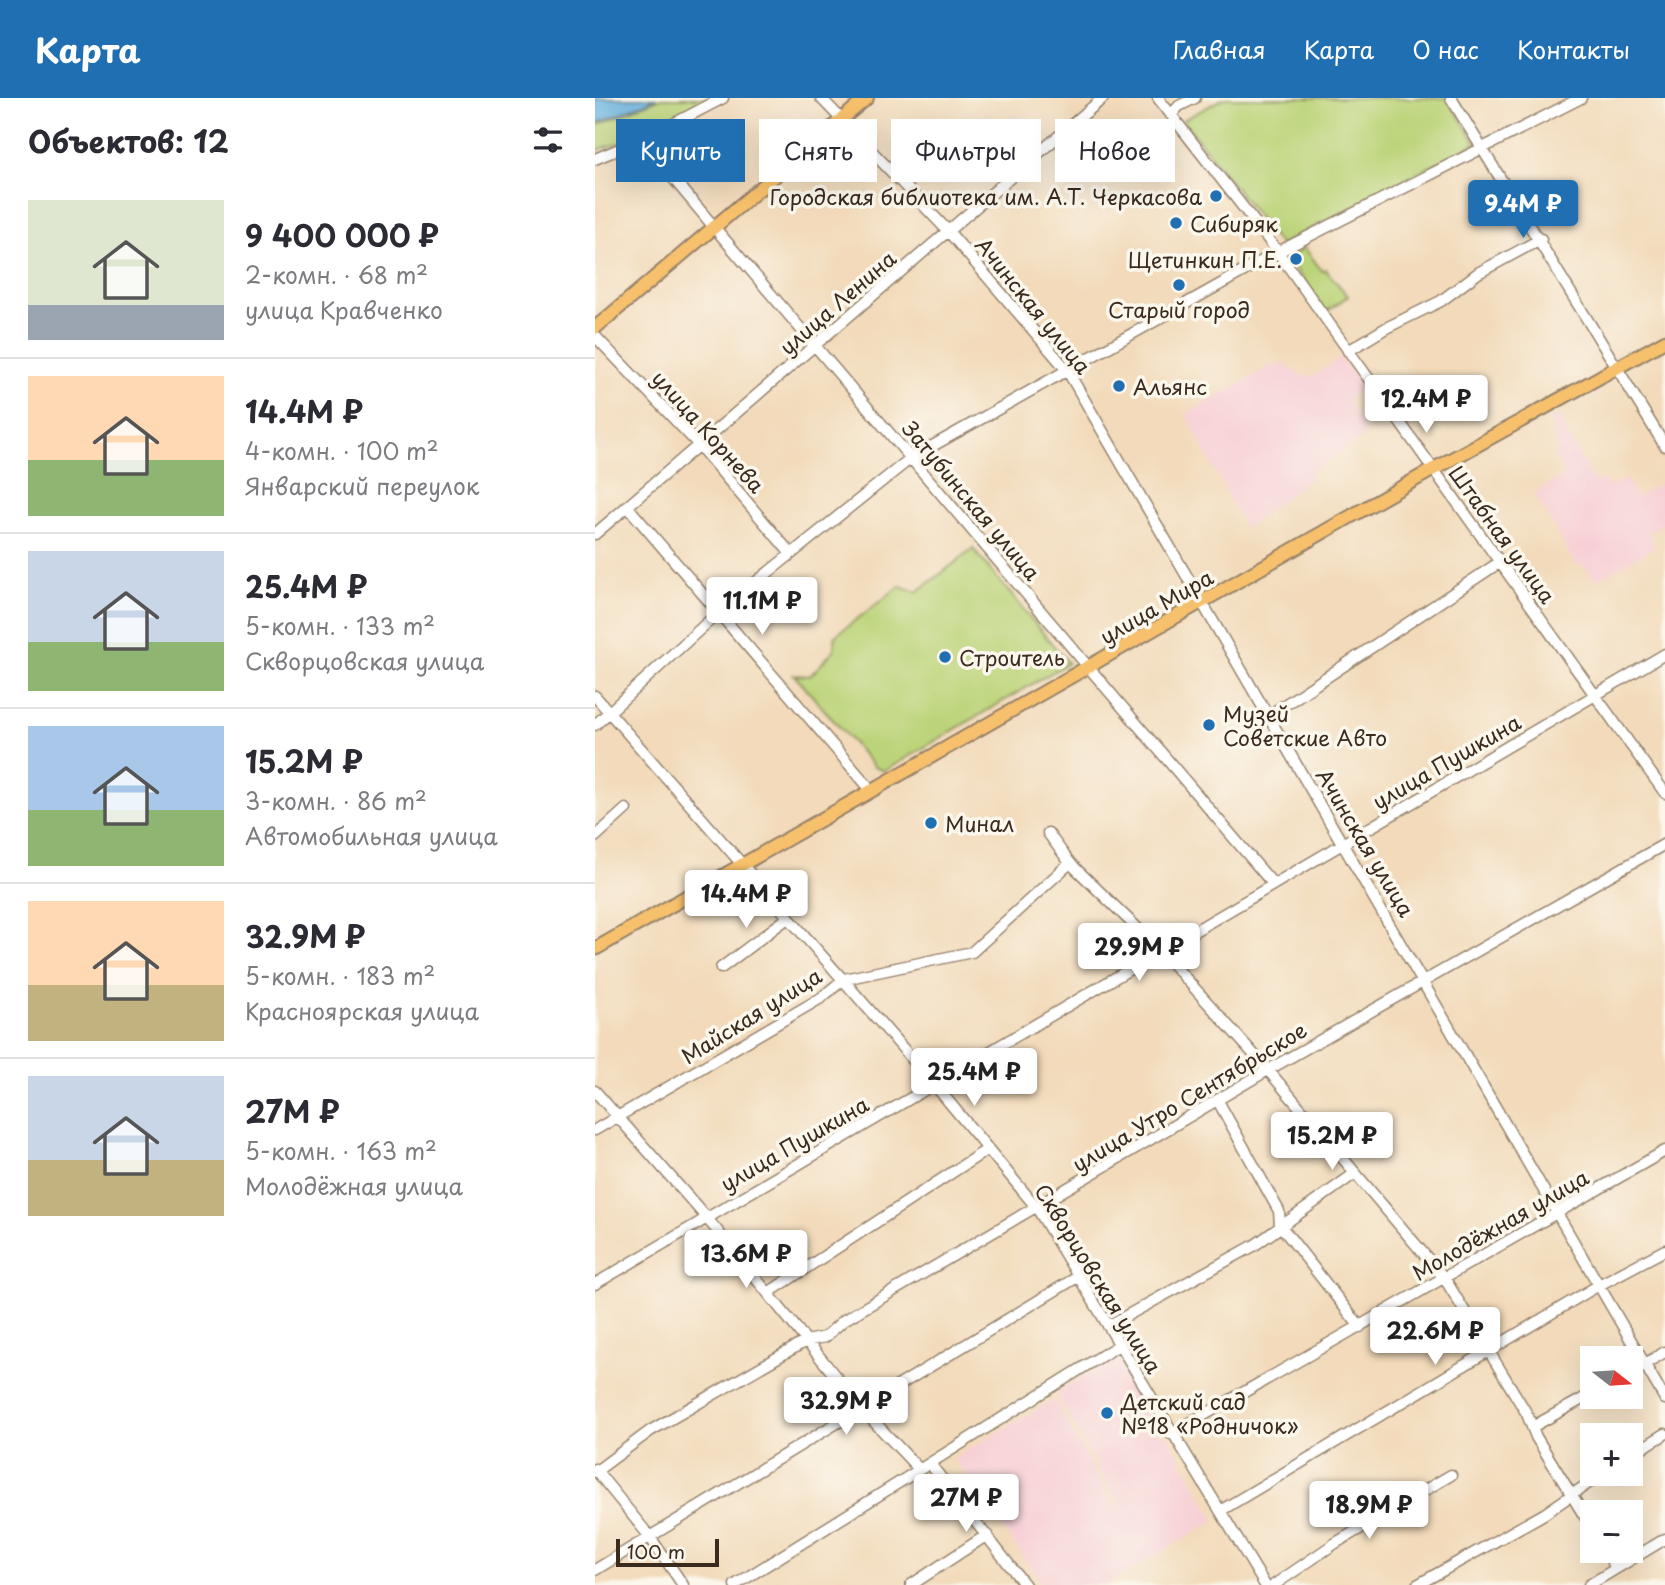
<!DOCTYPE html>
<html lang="ru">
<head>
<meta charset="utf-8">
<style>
	body { margin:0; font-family:"Playpen Sans",sans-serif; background:#f2f2f3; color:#2b2b33; height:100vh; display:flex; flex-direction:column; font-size:26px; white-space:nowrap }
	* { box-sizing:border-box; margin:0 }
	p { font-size:23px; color:#7c7c81 }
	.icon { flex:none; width:38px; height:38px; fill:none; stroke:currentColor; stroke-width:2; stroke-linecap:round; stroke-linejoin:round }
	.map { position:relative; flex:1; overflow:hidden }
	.panel { display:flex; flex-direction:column; background:#fff; width:595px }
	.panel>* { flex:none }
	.banner { position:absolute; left:21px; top:21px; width:665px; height:63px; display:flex; gap:14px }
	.needle { width:46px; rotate:107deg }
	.buttons { position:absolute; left:985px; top:1248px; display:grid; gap:14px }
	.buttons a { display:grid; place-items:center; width:63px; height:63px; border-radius:0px; background:#fff; box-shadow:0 7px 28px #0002; font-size:35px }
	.scale { position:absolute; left:21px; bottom:18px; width:103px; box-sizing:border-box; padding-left:7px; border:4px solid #3b2a1e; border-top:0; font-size:19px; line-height:24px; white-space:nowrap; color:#3b2a1e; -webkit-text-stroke:5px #fbf7ec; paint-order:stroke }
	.price { position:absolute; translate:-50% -60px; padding:0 16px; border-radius:7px; background:#fff; color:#222; font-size:23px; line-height:46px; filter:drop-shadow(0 2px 4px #0008) }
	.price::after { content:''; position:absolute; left:50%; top:42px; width:21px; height:16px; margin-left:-10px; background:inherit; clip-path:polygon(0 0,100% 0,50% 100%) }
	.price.selected { background:#1f6fb2; color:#fff }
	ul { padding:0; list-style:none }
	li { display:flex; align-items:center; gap:21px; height:175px; padding:0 28px }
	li+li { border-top:2px solid #e1e1e2 }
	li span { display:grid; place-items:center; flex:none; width:196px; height:140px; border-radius:0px; color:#555 }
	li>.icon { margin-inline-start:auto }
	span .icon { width:84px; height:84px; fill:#fffc; stroke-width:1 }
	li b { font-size:30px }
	h2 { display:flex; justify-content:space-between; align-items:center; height:84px; padding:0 28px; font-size:30px }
	.chip { padding:0 24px; border-radius:0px; background:#fff; box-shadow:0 7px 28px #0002; font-size:24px; line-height:63px }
	.chip.selected { background:#1f6fb2; color:#fff }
	header { display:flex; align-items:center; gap:42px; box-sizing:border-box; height:98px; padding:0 35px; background:#1f6fb2; color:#fff }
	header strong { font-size:33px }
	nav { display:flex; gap:38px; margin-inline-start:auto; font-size:24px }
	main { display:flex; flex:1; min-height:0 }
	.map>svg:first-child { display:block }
	.built { fill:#f7cfd5 }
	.green { fill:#bcd479; stroke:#7c7f4c; stroke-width:2 }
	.water { fill:#64b0dd; stroke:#506d7e; stroke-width:2 }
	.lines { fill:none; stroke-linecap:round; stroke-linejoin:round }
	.minor-casing { stroke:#96826c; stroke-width:13 }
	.major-casing { stroke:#96826c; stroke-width:16 }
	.minor { stroke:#fff; stroke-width:10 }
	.major { stroke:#f7c06c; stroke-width:12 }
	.poi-dot { fill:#1f6fb2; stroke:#fbf7ec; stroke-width:2.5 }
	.labels { text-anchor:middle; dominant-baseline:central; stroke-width:7; stroke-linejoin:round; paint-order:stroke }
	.poi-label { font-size:21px; fill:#3b2a1e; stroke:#fbf7ec; text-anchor:start }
	.street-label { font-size:21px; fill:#3b2a1e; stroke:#fbf7ec }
</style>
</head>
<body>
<header>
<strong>Карта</strong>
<nav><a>Главная</a><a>Карта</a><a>О нас</a><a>Контакты</a></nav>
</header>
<main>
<section class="panel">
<h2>Объектов: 12<svg class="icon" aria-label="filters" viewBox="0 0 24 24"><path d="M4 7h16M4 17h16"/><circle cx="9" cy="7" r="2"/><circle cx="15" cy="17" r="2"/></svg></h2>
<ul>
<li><span style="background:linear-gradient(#dfe7d0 75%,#9aa5b1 0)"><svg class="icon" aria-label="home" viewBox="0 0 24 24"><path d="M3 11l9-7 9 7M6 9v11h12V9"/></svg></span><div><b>9 400 000 ₽</b><p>2-комн. · 68 m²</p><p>улица Кравченко</p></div></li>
<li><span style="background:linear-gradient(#ffd9b3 60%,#8fb573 0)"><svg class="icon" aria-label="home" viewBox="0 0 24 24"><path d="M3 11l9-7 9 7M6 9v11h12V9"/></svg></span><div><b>14.4M ₽</b><p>4-комн. · 100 m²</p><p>Январский переулок</p></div></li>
<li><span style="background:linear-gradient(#c9d6e8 65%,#8fb573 0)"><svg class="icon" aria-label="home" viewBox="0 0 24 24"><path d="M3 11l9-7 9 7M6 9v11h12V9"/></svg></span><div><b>25.4M ₽</b><p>5-комн. · 133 m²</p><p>Скворцовская улица</p></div></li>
<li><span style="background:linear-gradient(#a9c7e8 60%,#8fb573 0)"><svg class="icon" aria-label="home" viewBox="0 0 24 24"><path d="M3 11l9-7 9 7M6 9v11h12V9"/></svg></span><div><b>15.2M ₽</b><p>3-комн. · 86 m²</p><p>Автомобильная улица</p></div></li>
<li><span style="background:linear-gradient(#ffd9b3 60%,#c2b280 0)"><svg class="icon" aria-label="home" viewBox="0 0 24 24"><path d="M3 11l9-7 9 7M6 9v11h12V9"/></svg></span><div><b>32.9M ₽</b><p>5-комн. · 183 m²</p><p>Красноярская улица</p></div></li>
<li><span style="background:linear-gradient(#c9d6e8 60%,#c2b280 0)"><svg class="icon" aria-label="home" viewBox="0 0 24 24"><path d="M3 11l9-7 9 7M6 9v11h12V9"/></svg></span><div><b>27M ₽</b><p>5-комн. · 163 m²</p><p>Молодёжная улица</p></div></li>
</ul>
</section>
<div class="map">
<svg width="1070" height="1487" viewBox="0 0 1070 1487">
	<rect width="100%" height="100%" fill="#fbf7ec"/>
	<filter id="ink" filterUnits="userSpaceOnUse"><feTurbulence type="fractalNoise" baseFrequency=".0143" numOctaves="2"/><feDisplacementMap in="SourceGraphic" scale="14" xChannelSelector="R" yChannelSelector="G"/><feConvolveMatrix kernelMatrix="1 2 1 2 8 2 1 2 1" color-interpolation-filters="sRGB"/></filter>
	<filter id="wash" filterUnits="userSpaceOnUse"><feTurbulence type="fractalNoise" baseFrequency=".00686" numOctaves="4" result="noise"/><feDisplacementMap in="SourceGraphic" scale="28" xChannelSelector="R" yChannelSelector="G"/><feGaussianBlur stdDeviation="1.57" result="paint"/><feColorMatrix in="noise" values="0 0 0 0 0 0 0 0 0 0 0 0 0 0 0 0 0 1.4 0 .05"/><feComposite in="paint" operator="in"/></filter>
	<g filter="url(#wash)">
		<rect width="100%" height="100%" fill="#f2daba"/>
		<path class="built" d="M746 259 768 290 752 302 772 337 714 376 717 379 650 430 591 316 676 268 688 266 707 278 718 279Z
			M962 317 1000 385 1009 381 1014 389 1031 381 1042 399 1070 383V424L1054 435 1059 449 1002 482 989 468 980 466 939 395 970 377 960 359 963 351 956 321Z
			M523 1258 565 1338 571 1335 620 1422 512 1487H448L358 1360 460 1301 518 1407 554 1388 521 1403 461 1294Z"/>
		<path class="green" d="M66 0H118L50 36 0 53V28Z
			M629 0H852L881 45 685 147 588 22Z
			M709 149 727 173 730 171 753 198 731 214 697 166 701 155Z
			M378 451 473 565 289 673 279 669 199 577 215 578 239 552 240 538 305 488 322 494Z"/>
		<path class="water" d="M0 0H62L0 26Z"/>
	</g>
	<g filter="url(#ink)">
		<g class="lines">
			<defs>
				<path id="minor" d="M226 0 353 133 472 272 1070 1301
					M563 0 683 154 1070 695
					M856 0 1070 348
					M576 17 584 8 600 0
					M53 39 78 80 119 129 678 786
					M0 61 53 39 128 0
					M0 238 103 346 196 456
					M753 253 791 230 846 203 883 175 946 141
					M32 408 277 693
					M0 436 508 0
					M0 598 339 986 442 1110 670 1487
					M673 618 905 464
					M0 627 125 513 316 360 683 154 986 0
					M453 735 475 765 567 854 673 972 850 1181 932 1316 941 1339 998 1432
					M0 739 31 711
					M126 870 194 819
					M0 993 111 1119 267 1311 324 1371
					M623 1003 684 1113 685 1127 765 1229
					M0 1032 226 900 249 881 377 854 475 765
					M0 1186 1070 556
					M173 1195 393 1051
					M513 1228 660 1147 759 1076
					M1036 1274 1070 1254
					M939 1328 998 1295
					M576 1336 1070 1053
					M1036 1357 1070 1336
					M336 1367 430 1487
					M0 1371 55 1439 88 1487
					M0 1374 55 1333 211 1243 230 1239 249 1222 673 972 1070 746
					M625 1413 1004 1187 1070 1152
					M1010 1452 1021 1470
					M0 1472 484 1178
					M140 1487 524 1247
					M316 1487 392 1437
					M679 1487 739 1446 856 1377
					M822 1487 949 1416 1007 1376
					M994 1487 1070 1441"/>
				<path id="major" d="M0 230 272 0
					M0 851 837 372 1070 243"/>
			</defs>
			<use href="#minor" class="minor-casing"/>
			<use href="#major" class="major-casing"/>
			<use href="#minor" class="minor"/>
			<use href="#major" class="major"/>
		</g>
	</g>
	<g class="poi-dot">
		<circle cx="621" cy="98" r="7"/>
		<circle cx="581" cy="125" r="7"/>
		<circle cx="701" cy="161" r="7"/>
		<circle cx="584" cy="187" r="7"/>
		<circle cx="524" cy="288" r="7"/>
		<circle cx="350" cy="559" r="7"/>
		<circle cx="614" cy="627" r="7"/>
		<circle cx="336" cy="725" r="7"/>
		<circle cx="512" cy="1315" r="7"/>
	</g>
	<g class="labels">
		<g class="poi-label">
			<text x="607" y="98" text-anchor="end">Городская библиотека им. А.Т. Черкасова</text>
			<text x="595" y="125">Сибиряк</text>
			<text x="687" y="161" text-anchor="end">Щетинкин П.Е.</text>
			<text x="584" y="211" text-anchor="middle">Старый город</text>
			<text x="538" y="288">Альянс</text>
			<text x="364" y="559">Строитель</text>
			<text x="628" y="615">Музей<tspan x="628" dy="24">Советские Авто</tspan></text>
			<text x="350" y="725">Минал</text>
			<text x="526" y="1303">Детский сад<tspan x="526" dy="24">№18 «Родничок»</tspan></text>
		</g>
		<g class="street-label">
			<text transform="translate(242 204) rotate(-41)">улица Ленина</text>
			<text transform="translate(439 207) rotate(51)">Ачинская улица</text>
			<text transform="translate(114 333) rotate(48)">улица Корнева</text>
			<text transform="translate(377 402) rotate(50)">Затубинская улица</text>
			<text transform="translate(908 436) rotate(54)">Штабная улица</text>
			<text transform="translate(561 508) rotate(-30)">улица Мира</text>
			<text transform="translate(851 663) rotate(-30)">улица Пушкина</text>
			<text transform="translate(771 744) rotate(59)">Ачинская улица</text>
			<text transform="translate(156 917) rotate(-32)">Майская улица</text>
			<text transform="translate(594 998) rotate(-31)">улица Утро Сентябрьское</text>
			<text transform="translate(199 1045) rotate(-30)">улица Пушкина</text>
			<text transform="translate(905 1126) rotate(-30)">Молодёжная улица</text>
			<text transform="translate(504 1180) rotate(58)">Скворцовская улица</text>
		</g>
	</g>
</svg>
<div class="buttons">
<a><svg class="needle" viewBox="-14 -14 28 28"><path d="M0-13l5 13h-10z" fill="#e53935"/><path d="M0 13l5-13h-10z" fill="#7c7c81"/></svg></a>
<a>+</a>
<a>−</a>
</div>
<div class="scale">100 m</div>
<b class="price selected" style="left:928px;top:142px">9.4M ₽</b>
<b class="price" style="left:831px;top:337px">12.4M ₽</b>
<b class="price" style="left:167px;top:539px">11.1M ₽</b>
<b class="price" style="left:151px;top:832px">14.4M ₽</b>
<b class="price" style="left:544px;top:885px">29.9M ₽</b>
<b class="price" style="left:379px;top:1010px">25.4M ₽</b>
<b class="price" style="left:737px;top:1074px">15.2M ₽</b>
<b class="price" style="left:151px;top:1192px">13.6M ₽</b>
<b class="price" style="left:840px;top:1269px">22.6M ₽</b>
<b class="price" style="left:251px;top:1339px">32.9M ₽</b>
<b class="price" style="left:371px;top:1436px">27M ₽</b>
<b class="price" style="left:774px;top:1443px">18.9M ₽</b>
<div class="banner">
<a class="chip selected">Купить</a>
<a class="chip">Снять</a>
<a class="chip">Фильтры</a>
<a class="chip">Новое</a>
</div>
</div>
</main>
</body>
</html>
